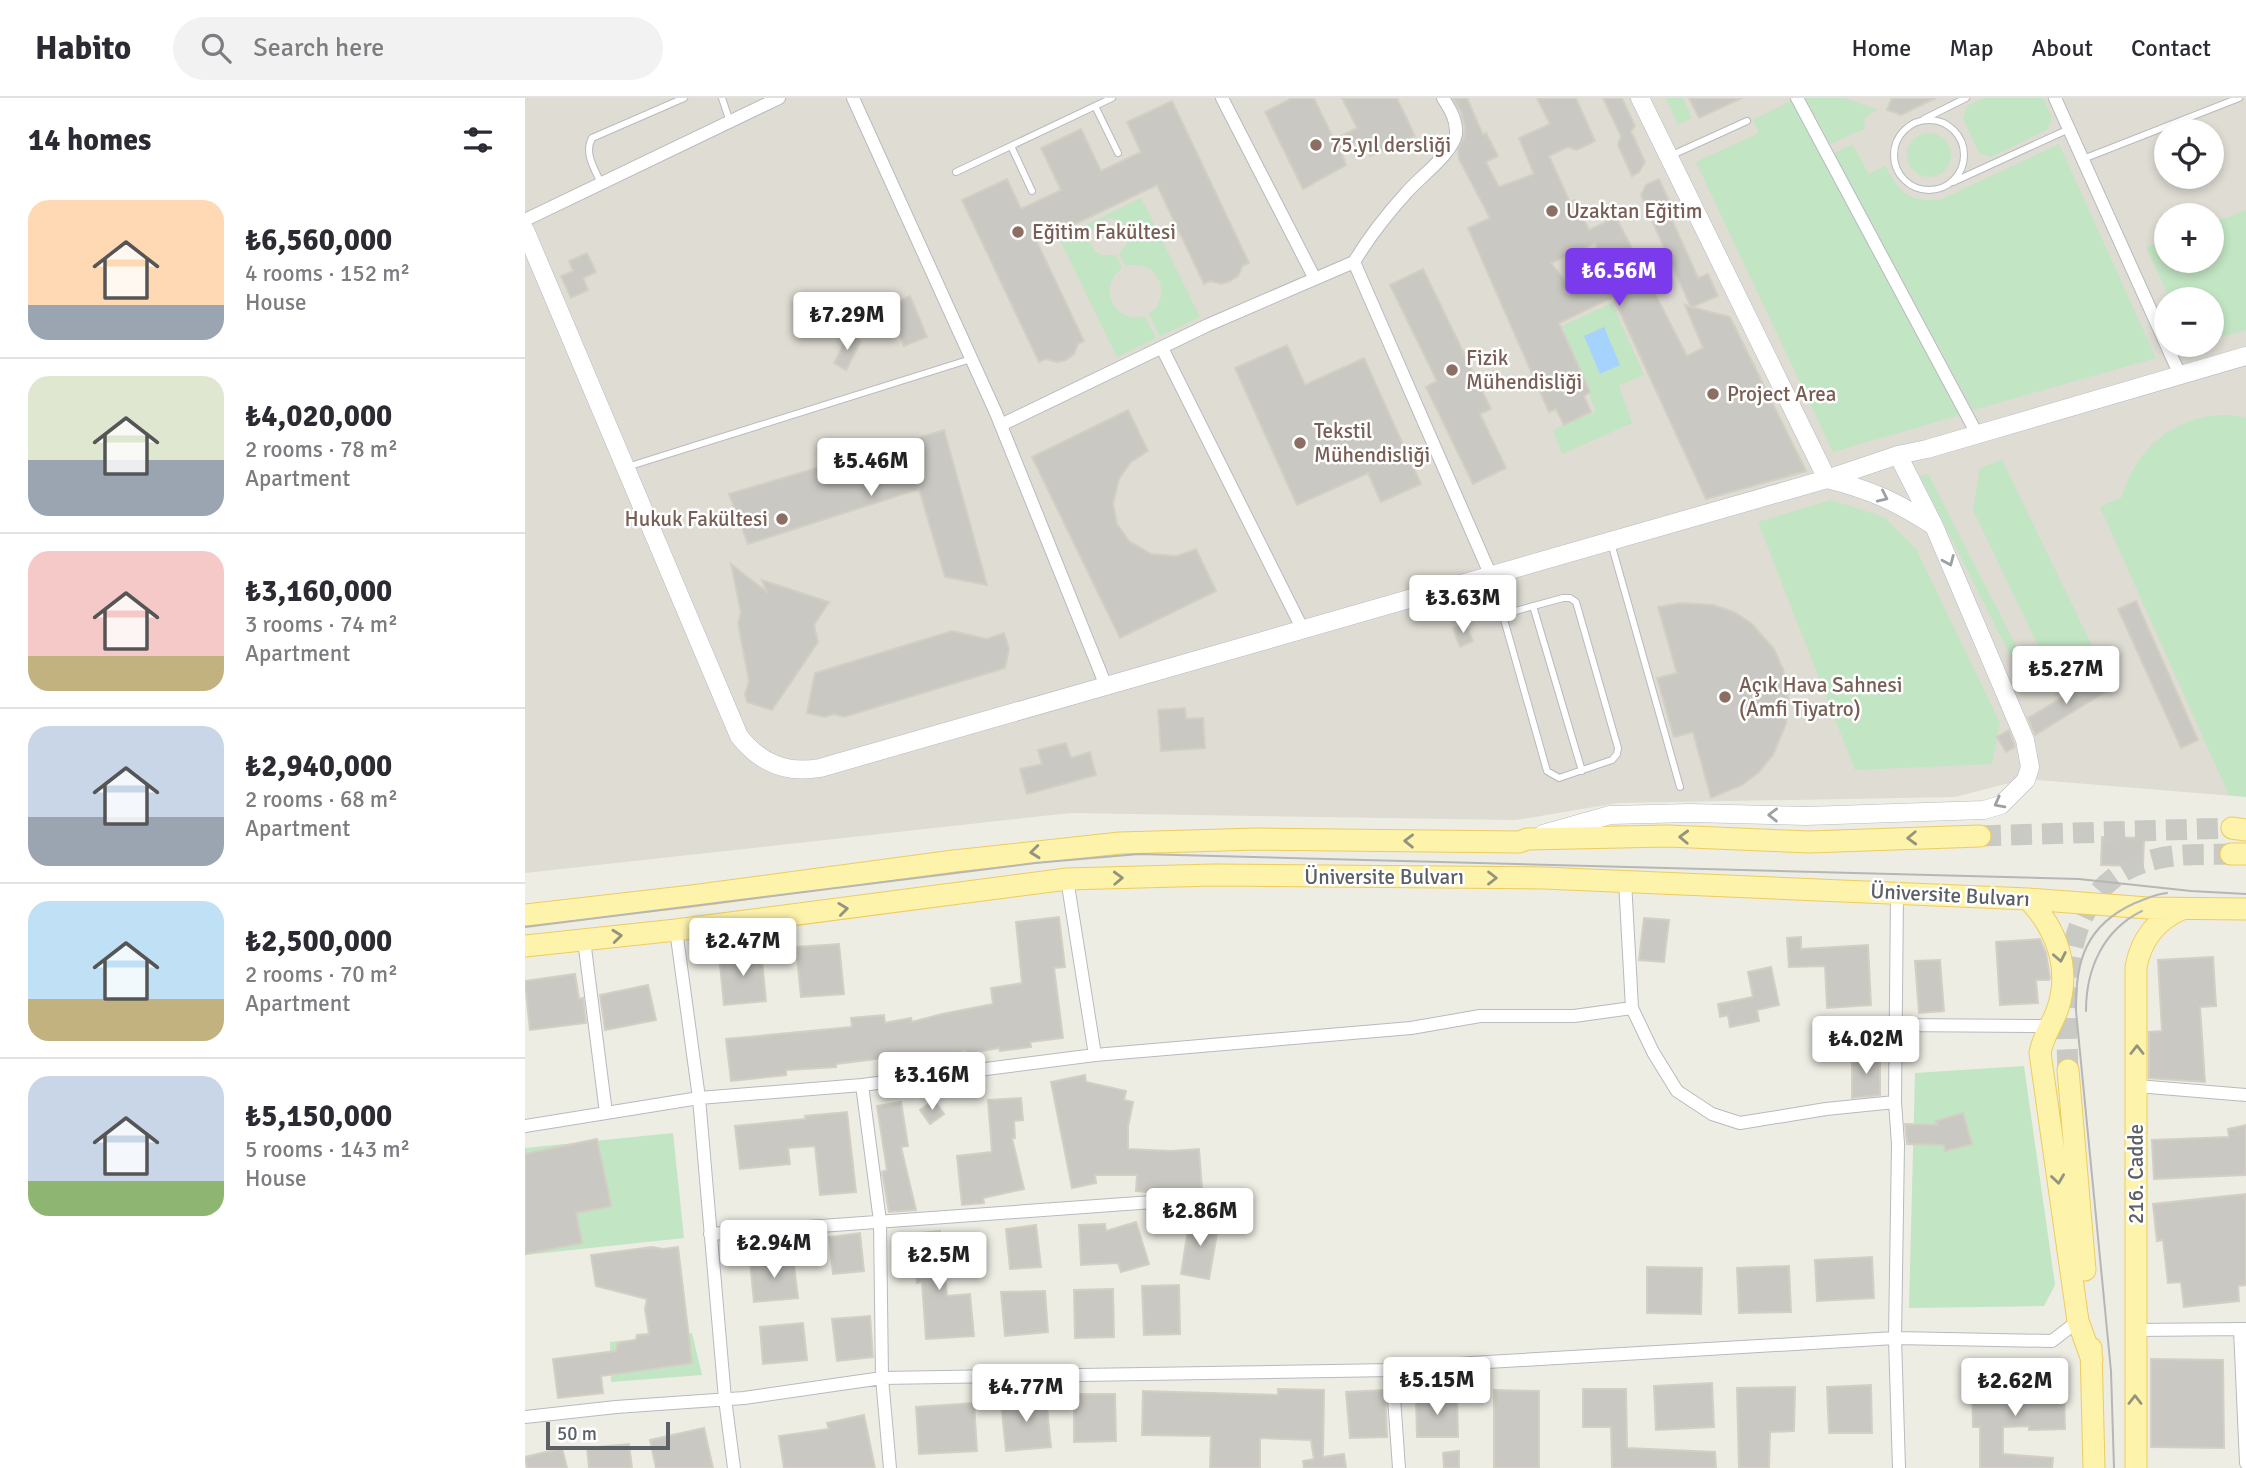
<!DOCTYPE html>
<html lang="en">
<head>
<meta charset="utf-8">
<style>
	body { margin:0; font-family:Signika,sans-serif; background:#f2f2f3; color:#2b2b33; height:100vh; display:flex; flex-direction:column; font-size:26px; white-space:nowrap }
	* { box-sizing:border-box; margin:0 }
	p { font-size:23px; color:#7c7c81 }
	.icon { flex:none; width:38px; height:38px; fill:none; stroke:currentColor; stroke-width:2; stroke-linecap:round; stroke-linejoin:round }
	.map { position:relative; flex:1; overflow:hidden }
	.side { display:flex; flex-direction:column; background:#fff; width:525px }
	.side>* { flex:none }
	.fabs { position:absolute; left:1629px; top:21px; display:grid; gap:14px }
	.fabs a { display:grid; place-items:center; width:70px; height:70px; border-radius:50%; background:#fff; box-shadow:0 4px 10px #0003; font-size:35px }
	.scale { position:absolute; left:21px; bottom:18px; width:124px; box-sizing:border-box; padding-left:7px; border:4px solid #5c6065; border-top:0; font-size:19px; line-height:24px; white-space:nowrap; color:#5c6065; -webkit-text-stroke:5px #fff; paint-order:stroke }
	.price { position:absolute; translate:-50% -60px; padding:0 16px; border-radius:7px; background:#fff; color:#222; font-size:23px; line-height:46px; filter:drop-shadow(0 2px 4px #0008) }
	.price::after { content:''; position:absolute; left:50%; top:42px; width:21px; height:16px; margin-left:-10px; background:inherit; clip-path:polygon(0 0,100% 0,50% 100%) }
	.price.active { background:#7c3aed; color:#fff }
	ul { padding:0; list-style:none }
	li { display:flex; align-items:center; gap:21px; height:175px; padding:0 28px }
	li+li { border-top:2px solid #e1e1e2 }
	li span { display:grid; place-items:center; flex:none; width:196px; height:140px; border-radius:21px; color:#555 }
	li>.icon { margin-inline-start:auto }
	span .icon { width:84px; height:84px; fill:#fffc; stroke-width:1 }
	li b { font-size:30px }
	h2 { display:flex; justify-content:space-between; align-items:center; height:84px; padding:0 28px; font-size:30px }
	header { display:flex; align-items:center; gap:42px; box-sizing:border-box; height:98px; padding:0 35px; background:#fff; border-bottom:2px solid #e1e1e2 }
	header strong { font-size:33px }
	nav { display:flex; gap:38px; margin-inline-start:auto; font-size:24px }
	.search { width:490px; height:63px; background:#f2f2f3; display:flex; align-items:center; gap:18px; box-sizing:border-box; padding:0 24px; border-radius:38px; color:#7c7c81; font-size:26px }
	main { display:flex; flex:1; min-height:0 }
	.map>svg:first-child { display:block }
	.education { fill:#dedcd3; fill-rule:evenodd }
	.green { fill:#c2e5c3 }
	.water { fill:#a6d3fd }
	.building { fill:#cac8c2; stroke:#d3cfc3; stroke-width:2; fill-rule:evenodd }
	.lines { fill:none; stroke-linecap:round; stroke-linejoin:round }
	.primary-tunnel { stroke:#cacac4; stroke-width:21; stroke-dasharray:21 10; stroke-linecap:butt }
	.lane-casing { stroke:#b7babe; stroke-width:8 }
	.street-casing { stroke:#b7babe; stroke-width:14 }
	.secondary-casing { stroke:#b8bac0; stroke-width:19 }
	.primary-casing { stroke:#edcc5e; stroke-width:23 }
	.lane { stroke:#fff; stroke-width:6 }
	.street { stroke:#fff; stroke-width:12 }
	.secondary { stroke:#fff; stroke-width:18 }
	.primary { stroke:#fdf3ab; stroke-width:21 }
	.tram { stroke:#b5b6b6; stroke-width:2 }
	.oneway { stroke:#9da0a3 }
	.oneway2 { stroke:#94937e }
	.education-dot { fill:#8d6e63; stroke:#fff; stroke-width:2.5 }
	.labels { text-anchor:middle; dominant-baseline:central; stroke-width:5; stroke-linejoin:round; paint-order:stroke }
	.education-label { font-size:21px; fill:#785e54; stroke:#fff; text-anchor:start }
	.street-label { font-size:21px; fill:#5c6065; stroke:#fff }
</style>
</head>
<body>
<header>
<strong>Habito</strong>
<div class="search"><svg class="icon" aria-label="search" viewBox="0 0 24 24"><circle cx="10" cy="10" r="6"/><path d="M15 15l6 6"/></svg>Search here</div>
<nav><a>Home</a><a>Map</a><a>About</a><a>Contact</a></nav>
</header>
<main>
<section class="side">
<h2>14 homes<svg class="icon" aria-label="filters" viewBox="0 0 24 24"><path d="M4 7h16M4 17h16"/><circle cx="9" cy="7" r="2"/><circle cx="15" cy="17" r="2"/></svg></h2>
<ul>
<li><span style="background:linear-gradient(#ffd9b3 75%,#9aa5b1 0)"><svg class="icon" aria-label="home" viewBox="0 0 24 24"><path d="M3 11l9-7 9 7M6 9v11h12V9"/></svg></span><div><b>₺6,560,000</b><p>4 rooms · 152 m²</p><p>House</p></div></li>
<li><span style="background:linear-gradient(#dfe7d0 60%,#9aa5b1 0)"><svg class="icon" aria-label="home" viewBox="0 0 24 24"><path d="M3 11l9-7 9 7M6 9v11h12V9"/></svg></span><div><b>₺4,020,000</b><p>2 rooms · 78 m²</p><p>Apartment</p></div></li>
<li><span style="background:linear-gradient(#f6c9c9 75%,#c2b280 0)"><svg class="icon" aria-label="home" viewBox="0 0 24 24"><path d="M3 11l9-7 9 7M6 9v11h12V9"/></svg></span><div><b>₺3,160,000</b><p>3 rooms · 74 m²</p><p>Apartment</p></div></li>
<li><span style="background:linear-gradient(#c9d6e8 65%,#9aa5b1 0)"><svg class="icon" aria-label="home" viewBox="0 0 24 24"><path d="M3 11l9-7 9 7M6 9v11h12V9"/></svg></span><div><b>₺2,940,000</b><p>2 rooms · 68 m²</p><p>Apartment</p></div></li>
<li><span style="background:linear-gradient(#bfe0f5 70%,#c2b280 0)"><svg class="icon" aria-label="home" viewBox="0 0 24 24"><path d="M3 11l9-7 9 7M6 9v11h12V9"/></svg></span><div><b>₺2,500,000</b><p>2 rooms · 70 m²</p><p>Apartment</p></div></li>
<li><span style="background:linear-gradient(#c9d6e8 75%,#8fb573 0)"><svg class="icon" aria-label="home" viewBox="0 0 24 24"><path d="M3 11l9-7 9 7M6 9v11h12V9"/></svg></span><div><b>₺5,150,000</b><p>5 rooms · 143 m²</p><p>House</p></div></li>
</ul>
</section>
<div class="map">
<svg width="1721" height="1370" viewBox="0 0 1721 1370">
	<rect width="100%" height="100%" fill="#eeede4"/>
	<path class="education" d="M0 0H1721V699L1500 681 1430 699 1093 705 991 722 545 715 0 775ZM1642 33H1687V79H1642ZM1642 117H1687V163H1642ZM1642 201H1687V247H1642Z"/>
	<path class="green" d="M1141 0H1158L1167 20 1153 27Z
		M1280 0H1319L1353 12 1340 19 1339 31 1305 46Z
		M1459 0H1518L1527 19 1523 31 1466 59 1454 55 1438 20 1442 8Z
		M1266 3 1435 317 1308 354 1171 64 1234 35 1228 22Z
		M1382 57a22 22 0 1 1 44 0a22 22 0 1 1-44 0Z
		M1327 46 1344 76 1360 68C1374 94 1385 106 1417 101L1534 46 1631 260 1448 312 1309 56Z
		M616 100 675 219 635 238 624 216C650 197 632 159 601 168L594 156 603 144C606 98 538 130 576 157H591L597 170C571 189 589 227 620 218L631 240 592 259 534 140Z
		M1721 112V232L1687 242V201H1645L1621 149 1641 142 1642 163H1687V125Z
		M1087 205 1119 277 1094 287 1107 325 1037 356 1028 332 1071 313 1037 228Z
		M1703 317 1721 319V699L1704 697 1575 409 1597 399C1610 350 1652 316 1703 317Z
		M1477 362 1572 558 1528 579 1448 412 1455 370Z
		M1403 376 1506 577 1497 581 1395 378Z
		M1306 402 1359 419 1391 451 1475 625 1467 666 1330 672 1233 424Z
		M1499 968 1530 1187 1519 1208 1384 1210 1390 975Z
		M148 1035 159 1140 0 1157V1050Z
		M167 1235 177 1277 86 1284 85 1244Z"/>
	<path class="water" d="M1079 229 1095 267 1075 276 1059 238Z"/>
	<path class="building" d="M767 0H789L809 42 832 30 817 0H872L890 38 845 58 838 41 816 53 821 67 778 91 740 14Z
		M928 0H942L958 37 961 35 973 58 961 64 974 89 1009 76 994 40 1025 26 1012 0H1051L1070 43 1052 52 1043 49 1024 58 1045 104 1050 102 1064 132 1091 119 1162 258 1178 250 1160 207 1166 209 1146 165 1142 167 1136 152 1139 150 1116 97 1121 87 1134 81 1147 109 1144 111 1147 122 1173 180 1183 176 1193 198 1167 209 1205 219 1281 373 1181 401 1088 199 1034 225 1065 294 1059 298 1066 314 1039 327 1031 311 1024 314 943 130 965 120 934 61 933 52 939 39 940 30 936 14ZM1070 145 1082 171 1044 188 1026 165Z
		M1078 0H1097L1110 28 1106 33 1120 64 1114 74 1107 78 1093 47 1096 38Z
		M1164 0H1217L1174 20Z
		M1367 0H1411L1376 17 1362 12Z
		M647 3 724 165 718 167 713 178 705 183 696 186 685 183 679 186 632 87 512 144 559 243 553 246 549 256 541 262 532 264 520 261 514 264 437 102 482 81 496 111 536 92 516 50 556 31 576 73 616 54 602 24Z
		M62 155 71 174 58 180 63 192 46 200 36 178 48 173 44 163Z
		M898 171 966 311 955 316 981 370 948 386 901 289 912 283 865 187Z
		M385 198 402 239 379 248 362 208Z
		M324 236 336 243 321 272 309 265Z
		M762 247 780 287 839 260 896 386 856 404 843 375 772 407 710 270Z
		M603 312 623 353 606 364 594 381 588 406 592 426 604 443 626 456 652 458 671 451 691 493 595 540 507 359Z
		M419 332 462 487 420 479 394 391 223 446 204 396Z
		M206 466 242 494 237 482 304 504 289 527 293 544 247 612 222 604 220 596 224 583 213 525 216 515Z
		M1611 503 1673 642 1656 650 1593 511Z
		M1155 505 1188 507 1209 514 1227 526 1249 551 1258 571 1263 593 1261 626 1248 657 1234 674 1217 687 1186 700 1168 634 1149 639 1132 580 1152 575 1133 509Z
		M940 525 948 543 935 549 928 530Z
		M427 533 462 541 479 535 484 551 480 570 319 619 309 616 300 619 282 615 290 575Z
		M1571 579 1580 594 1510 637 1503 620Z
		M660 610 661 621 678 620 680 650 636 653 633 612Z
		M1484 632 1490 649 1481 654 1472 639Z
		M541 645 546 660 565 654 571 677 502 696 495 671 517 666 513 652Z
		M1577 739 1619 740 1618 768 1576 767Z
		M534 819 540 869 529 870 538 940 505 944 506 949 475 953 474 950 441 956V952L405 963 370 969 368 959 311 966V969L261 972V977L206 983 201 941 327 929 326 920 359 917 360 925 386 920 387 924 417 916 468 906 466 890 497 885 491 824Z
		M1119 820 1144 822 1139 864 1114 862Z
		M1276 839V851L1343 847 1346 907 1302 910 1300 868 1264 869 1262 840Z
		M1515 841 1521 855 1525 880 1524 882H1511L1513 905 1475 907 1471 844Z
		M314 846 319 896 276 899 271 849Z
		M236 853 241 903 199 907 194 857Z
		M1688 859 1691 908 1675 909 1680 984 1624 980V934L1637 933 1633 862Z
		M1415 862 1419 913 1394 915 1390 863Z
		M1246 869 1254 907 1232 912 1234 923 1205 929 1203 917 1195 919 1193 906 1228 899 1223 874Z
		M50 876 54 901 58 900 61 925 5 932 0 883Z
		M123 887 131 922 80 932 75 897Z
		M1322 940 1325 961 1310 963 1307 942Z
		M1327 957 1355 958V997L1327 1000Z
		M560 977 561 984 601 993 599 1002 608 1004 603 1029V1051L646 1053 674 1051 677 1091 637 1095 611 1093 612 1077H570L571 1085 547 1090 526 984Z
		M496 1000 498 1022 489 1023 490 1040H487L499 1091 458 1100 459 1105 437 1107 432 1058 467 1054 463 1002Z
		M409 1002 419 1016 405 1026 395 1012Z
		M376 1004 383 1048 376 1049 391 1112 364 1114 357 1074 362 1072 352 1008Z
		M322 1014 331 1094 295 1097 290 1048 263 1050 265 1066 215 1071 210 1028 281 1021 280 1018Z
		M1438 1015 1447 1046 1420 1053 1419 1047 1382 1046 1380 1026 1413 1027 1411 1023Z
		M1721 1027V1077L1629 1081 1627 1042 1704 1039 1703 1031Z
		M72 1041 86 1108 51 1115 57 1145 0 1156V1056Z
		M1721 1096V1187L1713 1188 1714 1203 1659 1209 1656 1184 1643 1185 1638 1142 1632 1143 1628 1106Z
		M665 1119 694 1124 684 1181 656 1176Z
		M611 1124 624 1166 596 1174 593 1165 556 1167 554 1127 580 1126 581 1133Z
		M511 1127 516 1169 485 1171 481 1131Z
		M415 1133 422 1198 445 1196 449 1238 401 1241 397 1184 392 1185 386 1136Z
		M335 1135 339 1173 308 1176 304 1139Z
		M127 1149 138 1151 153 1149 167 1265 76 1278 78 1295 33 1300 28 1261 91 1253 93 1245 111 1242 112 1237 124 1236 120 1211 122 1201 71 1188 66 1157Z
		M268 1159 273 1200 229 1204 225 1163Z
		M1347 1159 1349 1200 1292 1203 1290 1162Z
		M1264 1168 1266 1214 1214 1215 1212 1170Z
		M1122 1169 1177 1170 1176 1216 1122 1215Z
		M654 1187 655 1236 619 1237 617 1188Z
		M588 1191 589 1239 550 1240 549 1192Z
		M520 1193 523 1234 480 1238 476 1194Z
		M345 1218 348 1259 312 1263 307 1221Z
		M278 1225 282 1262 238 1266 235 1229Z
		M1626 1261 1698 1262 1699 1350 1626 1349Z
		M1483 1283V1286L1539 1285 1540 1331 1504 1332V1328L1478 1329V1356L1528 1360 1527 1370H1455V1329H1448L1447 1284Z
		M1187 1285 1189 1329 1131 1332 1129 1288Z
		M1346 1287 1347 1335H1304L1302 1289Z
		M1270 1289 1269 1333 1245 1334 1244 1370H1214L1212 1290Z
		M753 1291 799 1292 798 1359 819 1356 821 1370H779L778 1363 789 1361 786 1342 735 1340V1370H685L686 1338 617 1337 618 1293 753 1297Z
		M1058 1291H1101L1102 1350 1190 1354 1191 1370H1087L1086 1329H1058Z
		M860 1292 862 1339 825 1340 821 1294Z
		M969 1292 1014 1293V1370H969Z
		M549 1296H590L591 1343 549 1344Z
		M932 1298 933 1339H892L891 1299Z
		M521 1300 526 1349 481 1353 476 1304Z
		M449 1305 452 1353 394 1356 391 1309Z
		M339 1317 350 1370H259L254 1338 304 1331 302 1325Z
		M179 1330 188 1370H131L125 1342Z
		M104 1346 107 1370H64L62 1350Z
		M37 1350 42 1370H2L0 1359Z
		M934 1353V1370H919L918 1355Z"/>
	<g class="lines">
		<path class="primary-tunnel" d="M1455 738 1707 730
			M1543 972C1540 893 1532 784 1631 761 1655 755 1681 757 1706 756"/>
		<defs>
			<path id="lane" d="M197 0 205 24
				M570 8 593 55
				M1399 21 1441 0
				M1369 57a35 35 0 1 1 70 0a35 35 0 1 1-70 0Z
				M486 48 507 93
				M1145 58 1222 23
				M1558 61 1714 0
				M431 74 587 0
				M1428 84 1544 31
				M76 85C69 70 59 55 67 40L159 0
				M102 369 446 261
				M1086 445 1155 689
				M967 479 1022 673 1034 680 1087 662 1092 656 1093 650 1051 504 1045 500H1038L976 517
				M1008 508 1057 673"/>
			<path id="street" d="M328 0 471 315 581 588
				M697 0 790 181
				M1272 0 1452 336
				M1530 0 1655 277
				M0 122 254 0
				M829 164C844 139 862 116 882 94 894 80 928 55 931 36 932 22 925 11 918 0
				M637 250 778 532
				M476 327 683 227 829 164 966 478
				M1100 783 1107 910 1128 954 1152 993 1187 1016 1215 1025 1301 1011 1370 1004
				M1372 794 1370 1004 1373 1046 1370 1240 1374 1370
				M151 832 174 1000 200 1301 209 1370
				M59 842 81 1015
				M1370 927 1525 928
				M570 957 886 930 955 918H1049L1107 910
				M337 987 355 1123 357 1280 365 1370
				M1612 988 1721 997
				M0 1028 174 1000 337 987 570 957 542 781
				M185 1136 697 1099
				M1715 1231 1721 1365
				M1610 1232 1721 1231
				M867 1272 874 1370
				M0 1319 91 1309 219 1300 357 1280 867 1272 946 1265 1370 1240 1527 1243 1553 1223"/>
			<path id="secondary" d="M1115 0 1302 381C1346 392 1370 403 1409 428
				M0 132 214 638C235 665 261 676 295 670L1302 381 1373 357 1402 351 1721 258
				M1018 736 1085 717 1166 715 1281 718 1459 712 1476 707 1501 682 1505 669 1500 642 1409 428 1373 357"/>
			<path id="primary" d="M1707 730 1721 732
				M1706 756H1721
				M1503 801C1531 830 1546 869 1533 910 1528 925 1518 938 1515 955L1553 1223 1567 1262
				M0 817 167 798 429 763 595 745 732 741 994 744 1002 741 1143 738 1284 744 1455 738
				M0 848 151 832 542 781 689 777 1019 780 1503 801 1623 810 1721 811
				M1543 972 1560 1172
				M1566 1250 1569 1370
				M1611 1370V869C1616 842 1631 822 1657 811"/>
		</defs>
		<use href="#lane" class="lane-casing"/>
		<use href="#street" class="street-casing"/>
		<use href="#secondary" class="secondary-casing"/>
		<use href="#primary" class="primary-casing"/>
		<use href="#lane" class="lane"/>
		<use href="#street" class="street"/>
		<use href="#secondary" class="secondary"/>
		<use href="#primary" class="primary"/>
		<path class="tram" d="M0 829 510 765 614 756 1554 781 1666 793 1721 796
			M1561 913C1561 871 1578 832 1617 813
			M1589 1370 1586 1273 1551 913C1550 863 1561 827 1610 805 1621 801 1630 796 1642 795"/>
	</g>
	<defs><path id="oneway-chevron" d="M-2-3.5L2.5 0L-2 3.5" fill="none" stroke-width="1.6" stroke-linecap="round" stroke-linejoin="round" transform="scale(1.75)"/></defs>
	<g class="oneway">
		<use href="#oneway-chevron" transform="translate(1358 399) rotate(25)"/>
		<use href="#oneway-chevron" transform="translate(1424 463) rotate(67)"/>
		<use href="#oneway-chevron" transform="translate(1474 705) rotate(152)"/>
		<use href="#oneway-chevron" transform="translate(1248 717) rotate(-179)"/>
	</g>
	<g class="oneway2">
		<use href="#oneway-chevron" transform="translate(1159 739) rotate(-178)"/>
		<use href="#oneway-chevron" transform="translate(1387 740) rotate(178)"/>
		<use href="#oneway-chevron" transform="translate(884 743) rotate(-179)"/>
		<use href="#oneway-chevron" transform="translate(510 754) rotate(174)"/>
		<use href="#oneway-chevron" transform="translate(593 780) rotate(-2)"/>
		<use href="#oneway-chevron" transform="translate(967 780)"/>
		<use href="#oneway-chevron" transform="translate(318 811) rotate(-7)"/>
		<use href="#oneway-chevron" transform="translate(92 838) rotate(-6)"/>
		<use href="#oneway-chevron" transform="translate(1535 859) rotate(79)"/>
		<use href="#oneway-chevron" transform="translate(1612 952) rotate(-90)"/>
		<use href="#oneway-chevron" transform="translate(1533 1081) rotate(82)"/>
		<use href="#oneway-chevron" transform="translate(1610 1302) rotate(-90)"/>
	</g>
	<g class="education-dot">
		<circle cx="791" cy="47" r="7"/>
		<circle cx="1027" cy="113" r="7"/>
		<circle cx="493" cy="134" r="7"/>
		<circle cx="927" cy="272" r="7"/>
		<circle cx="1188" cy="296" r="7"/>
		<circle cx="775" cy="345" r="7"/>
		<circle cx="257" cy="421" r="7"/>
		<circle cx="1200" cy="599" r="7"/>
	</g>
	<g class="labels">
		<g class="education-label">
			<text x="805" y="47">75.yıl dersliği</text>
			<text x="1041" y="113">Uzaktan Eğitim</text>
			<text x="507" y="134">Eğitim Fakültesi</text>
			<text x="941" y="260">Fizik<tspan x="941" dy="24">Mühendisliği</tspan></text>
			<text x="1202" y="296">Project Area</text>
			<text x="789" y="333">Tekstil<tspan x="789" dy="24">Mühendisliği</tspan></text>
			<text x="243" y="421" text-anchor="end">Hukuk Fakültesi</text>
			<text x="1214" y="587">Açık Hava Sahnesi<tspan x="1214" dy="24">(Amfi Tiyatro)</tspan></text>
		</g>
		<g class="street-label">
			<text x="859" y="779">Üniversite Bulvarı</text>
			<text transform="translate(1425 797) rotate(3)">Üniversite Bulvarı</text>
			<text transform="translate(1611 1076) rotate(-90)">216. Cadde</text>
		</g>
	</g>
</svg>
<div class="fabs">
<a><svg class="icon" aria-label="locate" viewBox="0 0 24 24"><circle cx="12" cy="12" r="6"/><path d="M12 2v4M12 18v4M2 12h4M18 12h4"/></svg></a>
<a>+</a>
<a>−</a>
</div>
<div class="scale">50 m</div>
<b class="price active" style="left:1094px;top:210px">₺6.56M</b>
<b class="price" style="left:322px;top:254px">₺7.29M</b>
<b class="price" style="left:346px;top:400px">₺5.46M</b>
<b class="price" style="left:938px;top:537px">₺3.63M</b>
<b class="price" style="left:1541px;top:608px">₺5.27M</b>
<b class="price" style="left:218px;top:880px">₺2.47M</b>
<b class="price" style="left:1341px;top:978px">₺4.02M</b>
<b class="price" style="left:407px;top:1014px">₺3.16M</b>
<b class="price" style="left:675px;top:1150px">₺2.86M</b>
<b class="price" style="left:249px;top:1182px">₺2.94M</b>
<b class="price" style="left:414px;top:1194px">₺2.5M</b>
<b class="price" style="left:912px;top:1319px">₺5.15M</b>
<b class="price" style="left:1490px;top:1320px">₺2.62M</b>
<b class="price" style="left:501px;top:1326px">₺4.77M</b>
</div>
</main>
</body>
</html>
